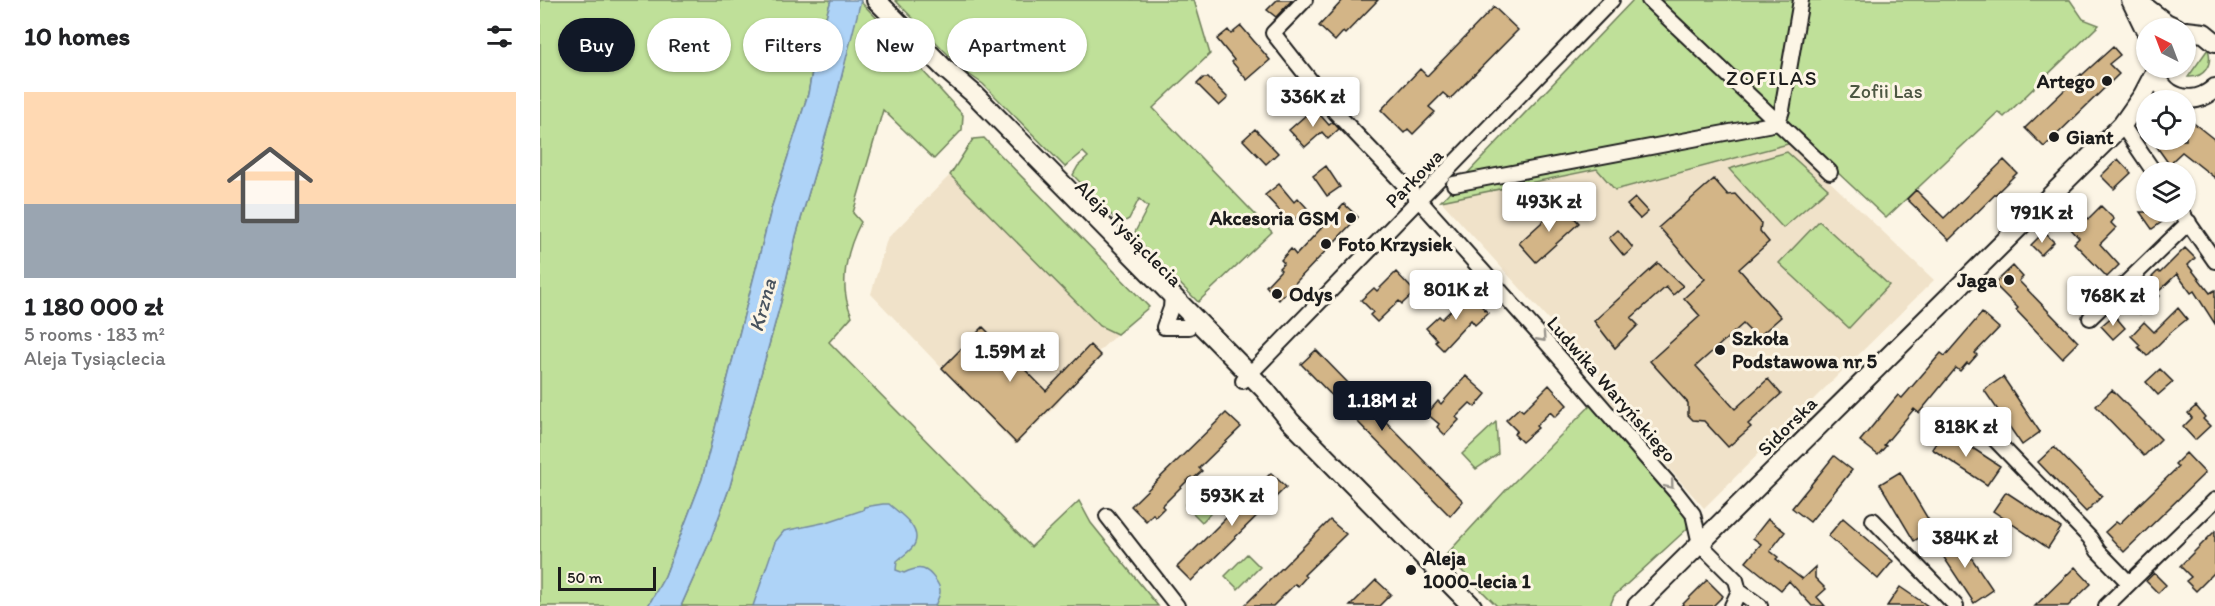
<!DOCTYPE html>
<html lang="en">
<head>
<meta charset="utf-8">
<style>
	body { margin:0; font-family:Itim,sans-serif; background:#f2f2f2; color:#202124; height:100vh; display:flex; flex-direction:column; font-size:22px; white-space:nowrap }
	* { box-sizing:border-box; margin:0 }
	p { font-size:20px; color:#757577 }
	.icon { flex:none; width:33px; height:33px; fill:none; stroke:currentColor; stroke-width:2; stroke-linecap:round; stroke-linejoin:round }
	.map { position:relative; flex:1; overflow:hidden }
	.details { display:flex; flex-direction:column; background:#fff; width:540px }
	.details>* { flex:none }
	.guide { position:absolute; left:18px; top:18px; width:570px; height:54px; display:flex; gap:12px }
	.needle { width:39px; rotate:318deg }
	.fabs { position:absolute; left:1596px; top:18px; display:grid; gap:12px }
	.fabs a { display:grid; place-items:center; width:60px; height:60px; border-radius:50%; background:#fff; box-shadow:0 2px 4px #0004; font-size:30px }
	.scale { position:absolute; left:18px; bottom:15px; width:98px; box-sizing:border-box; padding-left:6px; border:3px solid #1c1c1c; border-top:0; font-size:16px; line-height:21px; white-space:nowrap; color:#1c1c1c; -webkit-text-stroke:4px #fcf5e5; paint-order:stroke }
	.price { position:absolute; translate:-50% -51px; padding:0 14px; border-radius:6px; background:#fff; color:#222; font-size:20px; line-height:39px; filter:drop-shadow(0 2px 3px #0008) }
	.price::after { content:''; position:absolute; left:50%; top:36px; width:18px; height:14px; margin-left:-9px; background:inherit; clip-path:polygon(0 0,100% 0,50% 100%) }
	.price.active { background:#111827; color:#fff }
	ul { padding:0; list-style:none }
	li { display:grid; align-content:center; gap:12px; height:318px; padding:0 24px }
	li+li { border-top:2px solid #e0e0e0 }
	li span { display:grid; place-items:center; height:186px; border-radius:0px; color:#555 }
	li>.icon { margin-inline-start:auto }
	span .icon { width:108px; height:108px; fill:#fffc; stroke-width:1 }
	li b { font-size:26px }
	h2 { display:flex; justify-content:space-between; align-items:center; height:72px; padding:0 24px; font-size:26px }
	.tag { padding:0 21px; border-radius:27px; background:#fff; box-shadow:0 2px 4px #0004; font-size:21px; line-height:54px }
	.tag.active { background:#111827; color:#fff }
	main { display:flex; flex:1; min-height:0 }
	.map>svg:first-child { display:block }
	.built { fill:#f0e2c9 }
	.green { fill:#bfe099; stroke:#6e7e5a; stroke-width:1.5 }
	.water { fill:#aed3f7; stroke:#748a9f; stroke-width:1.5 }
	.building { fill:#d3b587; stroke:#1c1c1c; stroke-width:1.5 }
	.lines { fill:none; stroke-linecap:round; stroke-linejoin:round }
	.street-casing { stroke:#1c1c1c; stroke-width:18 }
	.secondary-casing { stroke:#1c1c1c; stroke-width:22 }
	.street { stroke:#fcf5e5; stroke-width:14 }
	.secondary { stroke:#fcf5e5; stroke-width:18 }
	.oneway { stroke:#97938b }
	.poi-dot { fill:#1c1c1c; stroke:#fcf5e5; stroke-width:2 }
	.labels { text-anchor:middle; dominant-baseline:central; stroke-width:6; stroke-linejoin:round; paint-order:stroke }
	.poi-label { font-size:20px; font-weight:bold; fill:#1c1c1c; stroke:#fcf5e5; text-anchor:start }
	.park-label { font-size:20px; fill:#4d5742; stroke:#fcf5e5 }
	.street-label { font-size:20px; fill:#1c1c1c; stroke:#fcf5e5 }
	.neighbourhood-label { font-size:21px; letter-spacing:1.5px; fill:#1c1c1c; stroke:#fcf5e5 }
	.water-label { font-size:21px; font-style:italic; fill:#48535e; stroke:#fcf5e5 }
</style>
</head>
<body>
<main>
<section class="details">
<h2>10 homes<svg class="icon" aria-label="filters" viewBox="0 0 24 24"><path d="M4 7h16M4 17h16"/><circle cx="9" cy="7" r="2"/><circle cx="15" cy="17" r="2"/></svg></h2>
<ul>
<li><span style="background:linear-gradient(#ffd9b3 60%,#9aa5b1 0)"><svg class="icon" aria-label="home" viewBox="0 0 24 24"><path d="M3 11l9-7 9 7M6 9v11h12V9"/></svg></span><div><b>1 180 000 zł</b><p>5 rooms · 183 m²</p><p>Aleja Tysiąclecia</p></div></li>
</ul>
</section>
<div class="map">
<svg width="1675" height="606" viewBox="0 0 1675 606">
	<rect width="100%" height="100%" fill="#fcf5e5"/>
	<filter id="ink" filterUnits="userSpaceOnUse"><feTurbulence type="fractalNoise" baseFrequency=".0167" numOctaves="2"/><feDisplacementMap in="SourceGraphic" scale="12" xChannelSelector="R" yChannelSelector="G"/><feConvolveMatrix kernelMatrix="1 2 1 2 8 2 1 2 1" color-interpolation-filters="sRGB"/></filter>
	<g filter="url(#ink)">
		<path class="built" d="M1249 143 1394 280 1164 508 1062 393 1069 386 901 201 1057 169 1076 190Z
			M410 175 560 326 577 334 558 352 561 356 522 396 518 404 475 445 331 294 347 239Z"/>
		<path class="green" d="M0 0H291L276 50 268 94 232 206 162 479 125 576 108 606H0Z
			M355 0H654L670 54 613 108 732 232 658 302 593 236 608 207 599 199 589 219 580 224 533 175 538 166 548 157 543 152 525 167 443 84 424 71Z
			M1093 0H1530L1543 19 1559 25 1464 117 1458 112 1346 218 1263 140 1075 190 1057 169 901 201Z
			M320 1 361 43 351 48 354 58 363 57 372 59 423 115 422 130 394 159 343 110 313 213 321 222C306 251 298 286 312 316L289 342 491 547 539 501 551 523 618 606H141L170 541 190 486 242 298 256 236 293 110Z
			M1668 49C1673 64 1665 78 1648 77Z
			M444 138 609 307 577 334 560 326 410 175 433 139Z
			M1247 152 1288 189 1243 228 1189 169Z
			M1279 221 1349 285 1309 328 1239 263Z
			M1056 400 1153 514 1148 521 1147 529 1074 596 1070 606H957L906 555 965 491Z
			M956 422 958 454 936 469 922 454Z
			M666 484 683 501 662 522 645 505Z
			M707 554 720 567 698 589 685 576Z"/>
		<path class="water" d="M291 0H321L293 110 256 236 242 298 190 486 170 541 141 606H108L125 576 162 479 232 206 268 94 276 50Z
			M343 504H349C359 513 381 527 375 543 373 550 362 556 357 561L356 570 364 573C370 570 377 567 383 569 390 571 401 585 400 592 400 596 396 602 395 606H213L235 542 244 531 287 522 323 510 324 507Z"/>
		<path class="building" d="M737 0H752L736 17 727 10Z
			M803 0H838L805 34 803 32 795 41 779 26Z
			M954 7 978 30 910 99 903 93 889 107 895 112 873 134 868 129 864 133 841 110 880 69 887 76Z
			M701 26 730 60 707 80 692 62 694 60 677 39 688 30 691 34Z
			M1573 47 1580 55 1569 64 1579 74 1504 147 1485 128 1541 74 1542 75Z
			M663 78H668L688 98 679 106 657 84Z
			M774 108 789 125 793 122 799 129 788 139 782 132 765 147 749 130Z
			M1646 117 1675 140V178L1642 152 1629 164 1612 140H1646Z
			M715 129 738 153 726 164 703 140Z
			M1578 159 1591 173 1574 189 1561 176Z
			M1464 160 1477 173 1409 240 1367 199 1376 190 1404 218Z
			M786 166 800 187 787 196 773 176Z
			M1174 179 1188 195 1195 194 1221 223 1220 231 1229 242 1199 269 1241 317 1217 338 1203 324 1156 366 1195 409 1228 379 1241 394 1208 424 1211 427 1188 447 1164 421 1153 420 1148 415V403L1110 361 1160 316 1144 298 1165 279 1119 227Z
			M739 184 754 202 758 198 767 208 751 223 725 195Z
			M1095 198 1108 212 1100 219 1087 205Z
			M804 204 818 217 739 300 726 286 741 270 739 268 744 263 741 260 751 249 756 255Z
			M1022 204 1039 223 996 262 979 243Z
			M1534 204 1548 219 1561 206 1574 219 1571 223 1576 228 1560 244 1579 265 1567 277 1534 243 1539 238 1520 217Z
			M1600 212H1621L1626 219 1612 229Z
			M1078 230 1093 248 1084 256 1069 238Z
			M1504 232 1514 242 1501 255 1491 245Z
			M1645 248 1655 258 1648 265 1670 293 1675 290V324L1654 291 1651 293 1637 274 1617 293 1620 296 1600 314 1588 301 1618 271 1620 273Z
			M1118 263 1143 286 1133 295 1126 287 1091 318 1098 325 1075 348 1054 321Z
			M1473 266 1483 277 1479 281 1538 342 1522 358 1476 310 1478 308 1454 284Z
			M856 272 875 292 862 304 859 301 837 322 830 315 833 312 821 300 834 288 837 291Z
			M929 293 948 313 935 325 931 320 903 350 895 342 897 340 886 328 899 316 902 319Z
			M1638 308 1647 319 1630 333 1607 356 1598 347 1600 345 1591 336 1604 322 1614 332Z
			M1442 313 1459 328 1435 353 1437 355 1429 364 1427 363 1420 371 1416 368 1379 413 1374 409 1344 445 1346 446 1338 455 1320 441 1358 395 1362 398 1401 353 1405 356Z
			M1574 315 1585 328 1573 339 1561 326Z
			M443 327 506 391 550 345 561 356 476 443 402 368Z
			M776 350 923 501 910 516 761 364Z
			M1620 369 1633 382 1618 395 1606 382Z
			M926 376 946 394 935 407 930 403 916 417 919 420 905 435 897 427 899 424 887 414 898 401 901 404Z
			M1463 377 1500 432 1482 445 1444 390Z
			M1009 385 1027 405 1015 417 1010 412 996 426 998 428 982 442 974 434 977 431 966 420 979 408 983 411Z
			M1572 390 1621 439 1604 456 1556 406Z
			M1656 406 1665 417 1663 419 1670 426 1655 440 1643 427 1652 418 1648 413Z
			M686 413 701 427 659 468 662 471 653 479 651 477 622 506 624 508 615 517 613 514 606 521 591 506Z
			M1405 430 1460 466 1447 485 1392 449Z
			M1514 447 1562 496 1546 512 1498 462Z
			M1646 453 1665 473 1584 552 1565 532 1576 522 1579 524 1638 467 1635 464Z
			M1294 456 1312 470 1270 522 1252 508Z
			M1360 472 1394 529 1374 541 1340 484Z
			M731 473 746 487 651 581 637 567Z
			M1466 492 1521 528 1508 548 1453 511Z
			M1303 518 1353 561 1338 579 1288 536Z
			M1228 519 1245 532 1230 551 1238 557 1236 559 1262 579 1275 567V578L1286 589 1277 597 1285 606H1272L1249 581 1241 590 1206 562 1221 544 1213 538Z
			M790 520 806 534 764 575 766 577 758 586 755 584 733 606H704Z
			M1675 531V572L1656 591 1646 581 1651 577 1640 566Z
			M1416 535 1453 590 1434 603 1397 547Z
			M1535 567 1551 584 1528 606H1495Z
			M1614 573 1626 585 1618 593 1606 581Z
			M836 580 851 594 839 606H810Z
			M1167 580 1183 596 1173 606H1141Z
			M1360 587 1388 606H1347Z"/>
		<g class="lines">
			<defs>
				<path id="street" d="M765 0 733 33 796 113 879 200 1006 342 1135 491 1153 514 1160 544 1196 580 1199 591 1220 606
					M1109 0 1290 172
					M1582 125 1614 172
					M914 184 1238 123 1242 110 1261 0
					M1641 212 1675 261
					M632 295 631 308 624 327H649
					M1550 318 1649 222
					M703 381 1072 0
					M1440 424 1550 538 1558 551 1589 583
					M567 516 637 606
					M1333 520 1416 606
					M1192 606 1199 591
					M1566 606 1675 500"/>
				<path id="secondary" d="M336 0 404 68 434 94 725 390 750 421 932 606
					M1591 0 1606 31
					M1596 0 1626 23 1637 28
					M1646 31 1664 33 1675 42
					M1615 68C1619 98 1653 109 1675 88
					M1097 606 1582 125 1603 95 1615 72"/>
			</defs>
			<use href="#street" class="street-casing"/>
			<use href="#secondary" class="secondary-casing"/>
			<use href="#street" class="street"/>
			<use href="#secondary" class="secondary"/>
		</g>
		<defs><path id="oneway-chevron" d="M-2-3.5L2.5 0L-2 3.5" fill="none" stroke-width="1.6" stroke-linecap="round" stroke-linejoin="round" transform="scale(1.5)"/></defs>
		<g class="oneway">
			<use href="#oneway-chevron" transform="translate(1002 338) rotate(48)"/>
			<use href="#oneway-chevron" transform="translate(1130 485) rotate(50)"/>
		</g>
	</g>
	<g class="poi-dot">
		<circle cx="1567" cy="81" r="6"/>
		<circle cx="1514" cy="137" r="6"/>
		<circle cx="811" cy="218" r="6"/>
		<circle cx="786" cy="244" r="6"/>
		<circle cx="1469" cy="280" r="6"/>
		<circle cx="737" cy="294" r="6"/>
		<circle cx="1180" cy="350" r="6"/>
		<circle cx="871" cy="570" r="6"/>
	</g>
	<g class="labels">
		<g class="poi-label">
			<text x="1555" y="81" text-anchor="end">Artego</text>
			<text x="1526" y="137">Giant</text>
			<text x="799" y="218" text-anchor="end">Akcesoria GSM</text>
			<text x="798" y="244">Foto Krzysiek</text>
			<text x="1457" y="280" text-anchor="end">Jaga</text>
			<text x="749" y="294">Odys</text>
			<text x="1192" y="338">Szkoła<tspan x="1192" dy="23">Podstawowa nr 5</tspan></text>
			<text x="883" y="558">Aleja<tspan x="883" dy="23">1000-lecia 1</tspan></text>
		</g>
		<g class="park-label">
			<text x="1346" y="91">Zofii Las</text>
		</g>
		<g class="street-label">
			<text transform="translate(874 178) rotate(-46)">Parkowa</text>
			<text transform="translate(589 233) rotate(45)">Aleja Tysiąclecia</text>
			<text transform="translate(1072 389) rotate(49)">Ludwika Waryńskiego</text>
			<text transform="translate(1247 426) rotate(-45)">Sidorska</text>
		</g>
		<g class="neighbourhood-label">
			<text x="1232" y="77">ZOFILAS</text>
		</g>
		<g class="water-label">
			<text transform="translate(222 305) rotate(-75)">Krzna</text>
		</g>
	</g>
</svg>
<div class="fabs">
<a><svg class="needle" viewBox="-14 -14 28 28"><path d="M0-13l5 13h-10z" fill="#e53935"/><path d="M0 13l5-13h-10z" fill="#757577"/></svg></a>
<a><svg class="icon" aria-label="locate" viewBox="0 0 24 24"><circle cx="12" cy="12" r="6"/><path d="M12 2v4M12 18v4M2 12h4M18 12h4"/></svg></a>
<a><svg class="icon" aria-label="layers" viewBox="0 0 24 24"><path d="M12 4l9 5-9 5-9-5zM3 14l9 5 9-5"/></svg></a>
</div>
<div class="scale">50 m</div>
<b class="price" style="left:773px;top:128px">336K zł</b>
<b class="price" style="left:1009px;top:233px">493K zł</b>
<b class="price" style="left:1502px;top:244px">791K zł</b>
<b class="price" style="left:916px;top:321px">801K zł</b>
<b class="price" style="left:1573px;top:327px">768K zł</b>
<b class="price" style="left:470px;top:383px">1.59M zł</b>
<b class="price active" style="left:842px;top:432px">1.18M zł</b>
<b class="price" style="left:1426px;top:458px">818K zł</b>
<b class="price" style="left:692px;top:527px">593K zł</b>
<b class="price" style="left:1425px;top:569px">384K zł</b>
<div class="guide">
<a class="tag active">Buy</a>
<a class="tag">Rent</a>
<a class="tag">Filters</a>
<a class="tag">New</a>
<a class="tag">Apartment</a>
</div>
</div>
</main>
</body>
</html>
